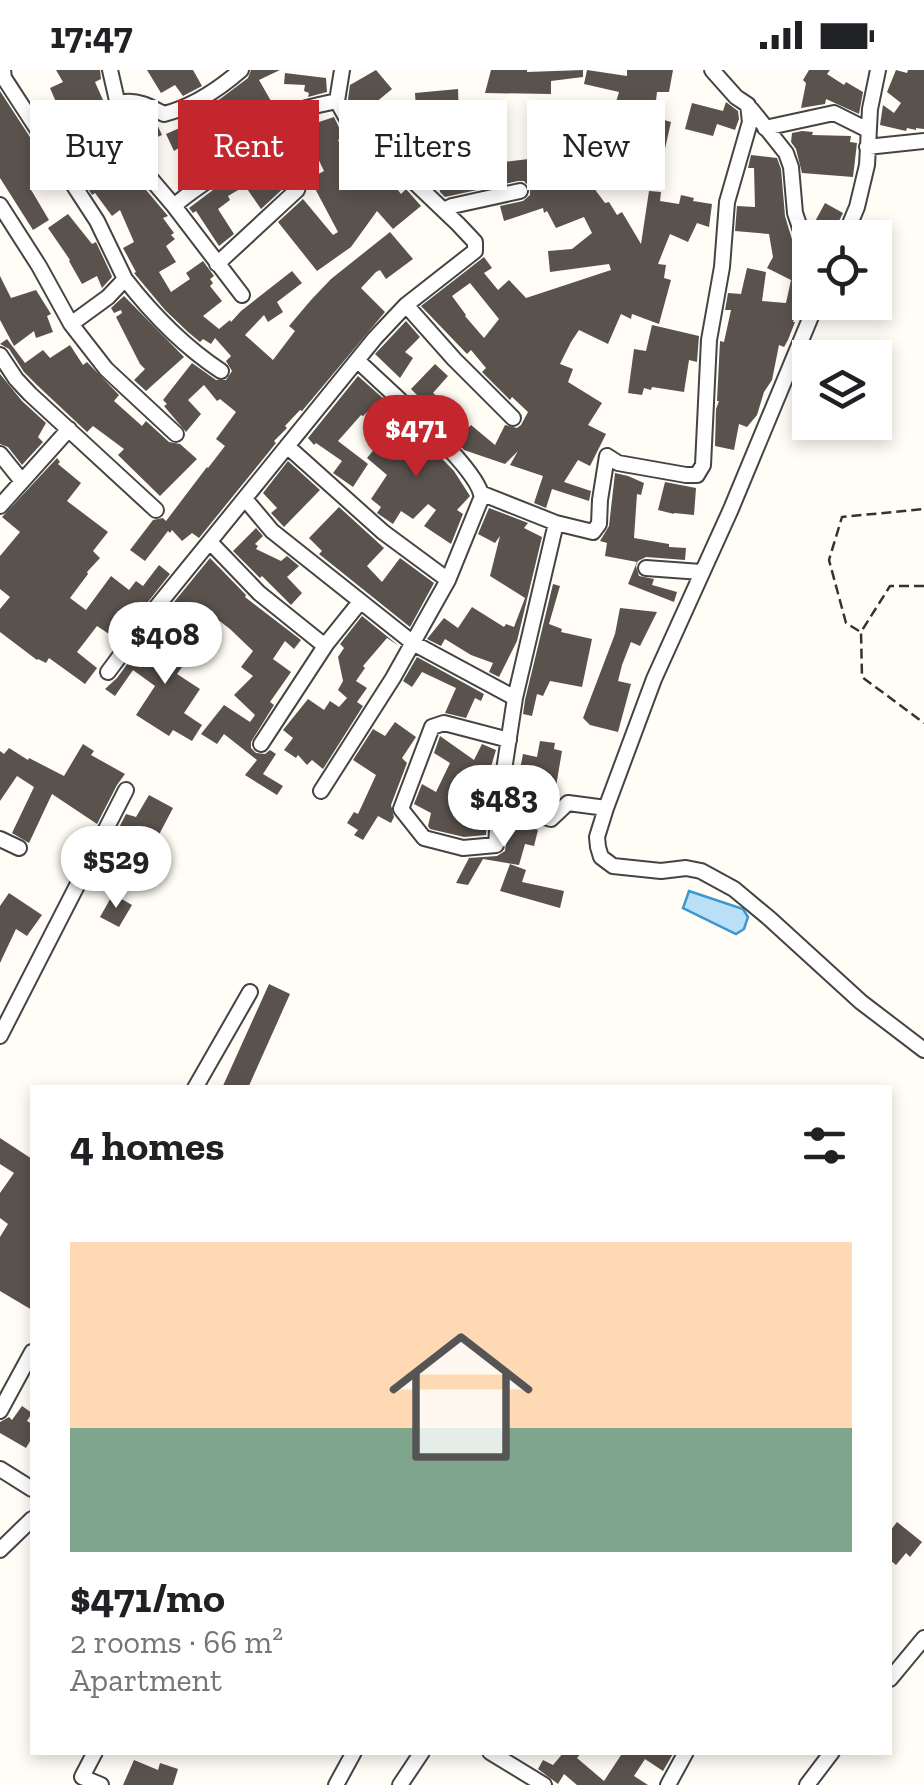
<!DOCTYPE html>
<html lang="en">
<head>
<meta charset="utf-8">
<style>
	body { margin:0; font-family:"Zilla Slab",serif; background:#f2f2f2; color:#202124; height:100vh; display:flex; flex-direction:column; font-size:38px; white-space:nowrap }
	* { box-sizing:border-box; margin:0 }
	p { font-size:32px; color:#757577 }
	.icon { flex:none; width:55px; height:55px; fill:none; stroke:currentColor; stroke-width:2; stroke-linecap:round; stroke-linejoin:round }
	.map { position:relative; flex:1; overflow:hidden }
	.details { position:absolute; left:30px; top:1015px; width:862px; height:670px; display:flex; flex-direction:column; background:#fff; border-radius:0px; box-shadow:0 5px 15px #0003 }
	.details>* { flex:none }
	.hud { position:absolute; left:30px; top:30px; width:865px; height:90px; display:flex; gap:20px }
	.controls { position:absolute; left:792px; top:150px; display:grid; gap:20px }
	.controls a { display:grid; place-items:center; width:100px; height:100px; border-radius:0px; background:#fff; box-shadow:0 5px 15px #0003; font-size:50px }
	.price { position:absolute; translate:-50% -85px; padding:0 22px; border-radius:35px; background:#fff; color:#222; font-size:32px; line-height:65px; filter:drop-shadow(0 2px 5px #0008) }
	.price::after { content:''; position:absolute; left:50%; top:60px; width:30px; height:22px; margin-left:-15px; background:inherit; clip-path:polygon(0 0,100% 0,50% 100%) }
	.price.on { background:#c4262e; color:#fff }
	ul { padding:0; list-style:none }
	li { display:grid; align-content:center; gap:20px; height:530px; padding:0 40px }
	li+li { border-top:2px solid #e0e0e0 }
	li span { display:grid; place-items:center; height:310px; border-radius:0px; color:#555 }
	li>.icon { margin-inline-start:auto }
	span .icon { width:180px; height:180px; fill:#fffc; stroke-width:1 }
	li b { font-size:42px }
	h2 { display:flex; justify-content:space-between; align-items:center; height:120px; padding:0 40px; font-size:42px }
	.chip { padding:0 35px; border-radius:0px; background:#fff; box-shadow:0 5px 15px #0003; font-size:35px; line-height:90px }
	.chip.on { background:#c4262e; color:#fff }
	.status { display:flex; justify-content:space-between; align-items:center; height:70px; padding:0 50px; background:#fff; direction:ltr }
	.status svg { height:28px; fill:currentColor }
	.map>svg:first-child { display:block }
	.water { fill:#b9e0f7; stroke:#3f96cf; stroke-width:2.5 }
	.building { fill:#5a524d; fill-rule:evenodd }
	.lines { fill:none; stroke-linecap:round; stroke-linejoin:round }
	.minor-casing { stroke:#444; stroke-width:18 }
	.path { stroke:#333; stroke-width:2.5; stroke-dasharray:10 5; stroke-linecap:butt }
	.minor { stroke:#fff; stroke-width:14 }
</style>
</head>
<body>
<div class="status"><b>17:47</b><svg viewBox="0 0 49 12"><path d="M0 12V9h3v3zM5 12V6h3v6zM10 12V3h3v9zM15 12V0h3v12zM26 1h20v11H26zM47 4h2v5h-2z"/></svg></div>
<div class="map">
<svg width="924" height="1715" viewBox="0 0 924 1715">
	<rect width="100%" height="100%" fill="#fffdf5"/>
	<path class="water" d="M689 821 743 839 748 847 744 859 736 864 683 838Z"/>
	<path class="building" d="M56 0H100L101 9 95 12 103 30 83 44 58 56 52 43 59 39 50 18 63 12Z
		M147 0H193L202 16 183 26 175 15 161 23Z
		M251 0H280L259 10 275 38 253 51 248 42 238 49 231 38 211 50 228 78 220 86 205 61 174 81 166 64 182 57 178 51 220 29 248 8Z
		M376 0 392 19 369 38 352 35 348 29 350 15Z
		M491 0H527V2L583 0V7L551 11V24L485 23Z
		M587 0 627 6V0H673L669 22H657L654 47 671 52 660 101 646 99 649 76 617 81 618 84 590 92 587 80 570 91 548 56 572 50 573 62 576 48 613 42 619 22 584 14Z
		M809 0H830L827 4 844 15 846 12 863 22 859 44 826 29 825 34 801 38 806 13 803 10Z
		M896 0 907 3 908 0H924V59L916 58V60L907 58 906 61 880 55 883 35 894 43 901 33 887 22Z
		M285 3 326 8 327 22 308 27 309 23 304 21 305 15 284 14Z
		M458 19 459 51 424 55 423 39H416L415 23Z
		M0 21 39 81 36 83 41 92 34 96 43 109 30 118 49 150 33 160 0 108Z
		M726 32 738 41 739 49 735 60 717 54 713 66 685 59 692 33 723 41Z
		M127 43H135L142 59 156 52 162 65 137 76 131 69 119 45Z
		M334 47 344 68 338 70 357 111 364 106 372 118 387 106 401 124 406 119 421 136 393 159 377 141 351 177 317 201 278 152 303 129 333 165 338 162 311 111V108L324 101 314 80 304 84 295 82 290 85 288 95 281 102 289 111 288 114 261 139 245 116 228 126 230 130 218 139 234 164 219 176 196 141 193 143 189 138 225 111 244 92 255 85 253 81 272 64 296 52 303 64 304 57Z
		M101 57 114 82 168 146 163 148 174 163 171 165 175 169 166 176 176 192 159 202 171 222 190 209 186 203 203 191 214 206 210 209 213 213 210 216 222 231 203 246 219 259 230 250 231 252 241 241 292 201 302 213 277 232 283 242 268 252 264 245 245 265 273 290 295 261 289 256 311 230 331 209 390 162 413 189 386 209 380 200 376 202 361 218 385 242 302 341 300 340 285 356 287 358 274 371 276 373 199 468 192 463 182 471 172 460 170 463 168 461 145 491 130 480 153 450 163 448 166 451 207 397 208 398 225 376 216 369 236 342 220 329 217 331 204 315 188 330 201 344 186 362 164 336 167 334 163 330 192 293 216 310H226L232 301 226 291 231 286 215 268 211 274 203 269 200 272 188 262 165 240 134 203 136 202 123 178 134 172 120 140 112 146 95 123 92 125 80 106 90 100 80 75Z
		M802 61 813 62 812 65 851 66 850 72 857 73 853 107 802 103 796 79 791 72 792 63Z
		M751 85 777 88 781 99 785 146 799 193 810 197V211L808 221 805 220 793 252H795L788 270 784 277 779 275 772 310 764 322 757 345 747 357 739 354 734 380 715 376 716 339 719 331H717L720 271 724 272 731 240H725L728 223 741 224 747 198 766 202 762 231 786 233 791 210 767 198 773 187 769 164 735 161 737 136 755 137 754 98H748Z
		M537 88 549 114 562 108 567 119 585 106 605 133 609 132 617 145 622 142 641 174 649 121 661 122 660 131 679 134 681 125 694 128 693 131 712 134 709 157 697 153 688 172 670 164 658 194 666 195 664 208 671 210 659 254 632 244 631 249 621 244 608 274 579 260 571 272 560 294 573 299 568 312 602 333 588 355 606 364 590 396 578 390 564 412 591 421 589 431 552 419 546 438 534 433 543 406 510 395 518 381 505 394 464 380 456 371 471 355 495 375 505 355 517 358 521 355 528 342 512 327 510 330 482 302 486 298 471 280 467 284 421 236 484 187 492 198 484 203 498 220 509 210 526 228 611 200 609 194 550 202 548 181 572 179 592 163 584 147 556 158 547 141 544 143 543 138 504 151 500 136 523 131 530 125V118L524 111H518L445 127 440 122 438 108 479 102 478 95ZM470 213 499 249 484 268 465 246 466 245 452 226Z
		M825 133 843 143 831 167 812 157Z
		M68 144 92 174 96 172 111 204 112 207 102 218 97 206 82 214 69 191 70 190 48 158Z
		M0 206 11 228 36 220 51 244 47 246 53 262 36 268 34 261 14 276 0 250Z
		M124 226 184 287 146 321 134 310 145 299 140 294 116 247 122 243 121 240 114 243 111 238Z
		M406 251 420 267 405 282 413 288 400 308 375 284Z
		M652 255 699 266 697 292 689 290 684 322 652 317 651 320 644 318 642 325 628 323 634 279 646 281Z
		M7 269 25 293 43 280 50 288 70 275 83 295 87 292 119 325 114 331 142 356 146 351 169 372 180 374 197 389 160 426 118 385 124 379 93 356 87 362 38 316 24 302 9 279 0 274Z
		M435 294 448 306 433 323 443 332 431 344 423 336 425 333 411 319Z
		M0 304 22 331 46 353 38 367 43 372 22 395 8 377 0 374Z
		M358 306 385 330 374 346 368 341 363 346 361 345 338 371 368 394 353 417 333 403 342 391 316 373 314 375 308 368Z
		M392 338 454 401 470 426 457 440 463 444 451 474 424 456 436 440 428 434 413 449 401 441 393 454 377 443 381 437 371 429 387 405 367 388 390 360 380 351Z
		M57 388 60 392 58 394 81 413 67 431 108 462 93 481 100 488 87 502 88 504 70 528 86 540 111 506 129 520 136 511 143 516 159 495 170 504 118 570 97 556 77 582 97 598 85 614 49 588 46 593 38 589 37 590 0 562V539L10 527 0 519V486L20 462 2 447Z
		M288 391 320 420 284 457 271 443 277 438 263 423Z
		M615 403 628 406 644 413 641 425 637 424 634 468 669 474V477L686 478 685 490 646 487 638 491 636 496 639 506 654 509 652 515 677 522 674 532 628 514 637 492 605 486 607 473 600 471 609 456Z
		M665 412 696 418 694 445 674 443V444L658 440Z
		M339 437 384 478 367 496 382 512 400 488 434 513 410 557 319 484 322 481 309 468Z
		M489 438 528 453 524 458 542 467 517 571 499 607 489 602 493 593 471 585 445 569 441 576 427 569 444 548 458 558 472 537 504 557 506 554 514 557 525 528 490 506 500 466 495 473 478 464Z
		M256 458 263 466 255 474 258 476 256 479 281 491 287 486 299 496 287 507 302 523 291 535 262 506 260 508 233 481Z
		M210 488 246 525 245 527 301 570 294 579 285 571 273 589 291 602 270 632 274 635 251 672V678L256 683 265 684 270 680 276 684 263 704 283 716 277 725 245 705 257 690 224 664 217 674 201 664 224 635 250 652 255 645 234 625 253 606 241 597 253 581 230 559 209 543 196 559 170 537Z
		M553 514 560 516 549 554 562 559 561 562 592 569 582 617 550 611 543 626 537 624 532 646 523 644 525 630Z
		M620 538 657 542 640 576 631 572 622 595 618 611 631 614 618 662 590 655 583 648 615 564Z
		M362 546 399 576 387 568 363 596 365 598 356 611 367 618 357 632 363 636 323 699 312 690 307 695 298 685 296 688 284 680 293 668 283 660 308 629 324 640 330 631 339 637 347 628 338 620 343 611 338 587 344 578 340 574Z
		M151 562 160 568 149 584 168 598 199 562 212 574 196 591 190 586 177 604 200 619 184 643 202 655 192 671 173 660 169 666 136 645 155 616 133 600 115 626 105 619 117 608Z
		M417 587 484 624 481 631 475 628 466 648 445 643 456 618 422 602 412 617 403 611Z
		M395 652 416 667 402 688 407 693 391 735 394 747 391 753 378 746 363 770 354 765 358 760 347 753 354 742 358 744 376 705 353 690 373 659 385 666Z
		M440 666 474 690 482 674 496 680 490 700 493 702 490 721 469 715 459 735 488 739 486 765 464 767 430 759 428 756 431 743 414 734 422 714 436 722 450 693 434 683Z
		M540 671 555 673 554 679 562 681 554 728 548 737 511 726 513 713 517 715 523 684 537 687Z
		M83 674 94 681 91 685 125 704 117 715 97 754 52 724 29 773 12 763 34 717 17 706 0 731V681L4 684 9 678 28 690 29 688 64 706Z
		M149 725 173 738 153 776 161 779 151 800 108 779 126 744 136 747Z
		M509 747 518 750 517 754 538 760 534 776 525 774 519 795 483 789 468 815 456 813 469 788 497 786 505 781Z
		M510 794 526 800 522 812 564 821 560 838 500 821Z
		M9 823 42 845 27 866 16 859 0 893V836Z
		M113 824 132 835 119 857 100 847Z
		M269 914 290 924 248 1018H222Z
		M0 1068 32 1089V1240L0 1221V1167L8 1154 0 1148V1123L14 1103 0 1094Z
		M22 1336 32 1343 27 1351 32 1354V1368L26 1378 0 1363V1352L9 1347 12 1350Z
		M897 1452 922 1472 910 1487 906 1483 896 1495 890 1490V1461Z
		M564 1682H582L577 1688 604 1711 623 1682H674L663 1701 645 1689 634 1706 648 1715H577L564 1704 558 1714 538 1699 543 1690 553 1695Z
		M134 1690 158 1700 160 1693 178 1699 173 1715H123Z"/>
	<g class="lines">
		<defs>
			<path id="minor" d="M3 0 4 8 97 151 125 209 108 227 71 254
				M110 0 118 35
				M751 39 786 83 791 97 795 143 810 187
				M106 42 122 75 174 136 242 225
				M765 58 834 43 868 60
				M867 77 924 71
				M53 86C69 72 104 35 125 32 139 30 152 38 164 44 192 37 219 19 241 0
				M0 135 39 196 71 254 106 299 176 364
				M174 136C188 123 204 114 218 103 233 91 243 74 257 62 280 42 309 37 337 31
				M444 140 452 136 520 121
				M844 168 857 137 867 95 870 39 878 0
				M217 194 297 120 301 108 298 92
				M125 209C153 245 183 276 221 301
				M817 232 731 439 654 609 606 738 597 767 598 777 601 787 613 796 661 801 686 798 701 801 734 819 770 849 861 932 924 980
				M406 235 454 289 513 348
				M0 285 16 309 30 324 156 440
				M287 376 383 462 448 510
				M0 384 21 410
				M483 424 556 453 593 462 599 454 600 430 607 386 618 393 686 405H697L703 395 709 270 722 197 727 132 750 52 748 35 736 27 712 0
				M246 430 272 461 413 573 515 628
				M0 436 69 359
				M556 453 515 628 499 733 551 749 568 733 606 738
				M210 472 259 523 320 572 327 573 360 532
				M646 498 701 502
				M108 602 154 540 375 268 406 235 475 181V172L458 154 346 47 337 31 342 0
				M261 674 327 573
				M321 721 393 608 448 510 483 424H481C474 394 384 316 358 291
				M499 733 496 775 463 778 424 768 401 739 432 657 444 653 509 670
				M0 769 19 778
				M0 966 126 720
				M195 1018 250 922
				M0 1341 32 1282
				M0 1399 32 1419
				M0 1480 32 1449
				M890 1609 924 1568
				M95 1682 82 1707 101 1715
				M490 1682 544 1715
				M336 1715 354 1682
				M400 1715 422 1682
				M668 1715 686 1682
				M807 1715 832 1682"/>
		</defs>
		<use href="#minor" class="minor-casing"/>
		<path class="path" d="M924 516H890L861 562 862 607 924 653
			M859 561 846 553 829 490 842 447 924 439"/>
		<use href="#minor" class="minor"/>
	</g>
</svg>
<div class="controls">
<a><svg class="icon" aria-label="locate" viewBox="0 0 24 24"><circle cx="12" cy="12" r="6"/><path d="M12 2v4M12 18v4M2 12h4M18 12h4"/></svg></a>
<a><svg class="icon" aria-label="layers" viewBox="0 0 24 24"><path d="M12 4l9 5-9 5-9-5zM3 14l9 5 9-5"/></svg></a>
</div>
<b class="price on" style="left:416px;top:410px">$471</b>
<b class="price" style="left:165px;top:617px">$408</b>
<b class="price" style="left:504px;top:780px">$483</b>
<b class="price" style="left:116px;top:841px">$529</b>
<div class="hud">
<a class="chip">Buy</a>
<a class="chip on">Rent</a>
<a class="chip">Filters</a>
<a class="chip">New</a>
</div>
<section class="details">
<h2>4 homes<svg class="icon" aria-label="filters" viewBox="0 0 24 24"><path d="M4 7h16M4 17h16"/><circle cx="9" cy="7" r="2"/><circle cx="15" cy="17" r="2"/></svg></h2>
<ul>
<li><span style="background:linear-gradient(#ffd9b3 60%,#7fa58c 0)"><svg class="icon" aria-label="home" viewBox="0 0 24 24"><path d="M3 11l9-7 9 7M6 9v11h12V9"/></svg></span><div><b>$471/mo</b><p>2 rooms · 66 m²</p><p>Apartment</p></div></li>
</ul>
</section>
</div>
</body>
</html>
